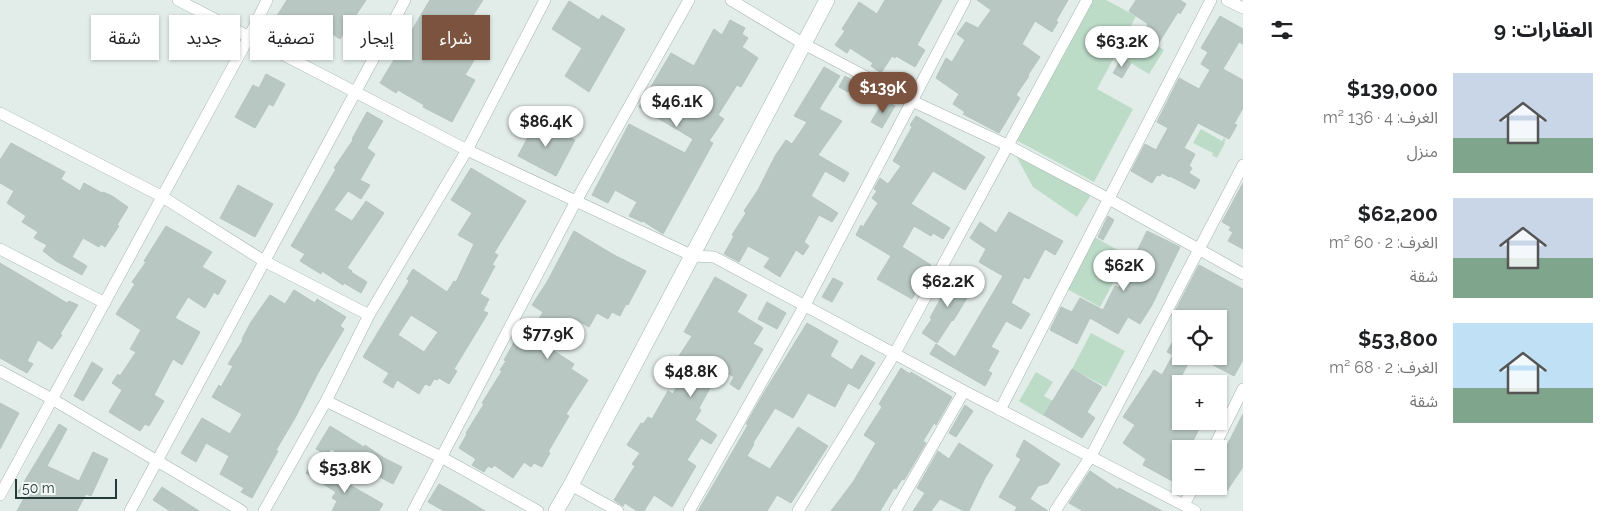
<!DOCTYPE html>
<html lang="ar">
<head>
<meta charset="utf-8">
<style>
	body { margin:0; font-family:Raleway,"Noto Sans Arabic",sans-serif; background:#f2f2f2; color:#202124; direction:rtl; height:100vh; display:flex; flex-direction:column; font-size:19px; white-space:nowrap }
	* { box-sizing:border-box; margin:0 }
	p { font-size:16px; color:#757577 }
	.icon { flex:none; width:28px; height:28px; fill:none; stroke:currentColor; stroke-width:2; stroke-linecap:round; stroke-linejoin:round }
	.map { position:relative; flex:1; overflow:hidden; direction:ltr }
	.side { display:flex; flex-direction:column; background:#fff; width:375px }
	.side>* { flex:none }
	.banner { position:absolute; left:15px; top:15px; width:475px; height:45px; direction:rtl; display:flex; gap:10px }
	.fabs { position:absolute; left:1172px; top:310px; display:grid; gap:10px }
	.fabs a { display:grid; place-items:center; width:55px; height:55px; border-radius:0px; background:#fff; box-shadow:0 1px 4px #0004; font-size:25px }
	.scale { position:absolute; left:15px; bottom:12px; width:102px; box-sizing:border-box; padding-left:5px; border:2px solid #233c38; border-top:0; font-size:14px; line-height:18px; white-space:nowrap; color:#233c38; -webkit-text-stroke:4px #f3f8f6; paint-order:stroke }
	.price { position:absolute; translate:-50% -42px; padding:0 11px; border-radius:18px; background:#fff; color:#222; font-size:16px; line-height:32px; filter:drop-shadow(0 1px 2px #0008) }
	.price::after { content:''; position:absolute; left:50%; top:30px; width:15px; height:11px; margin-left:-8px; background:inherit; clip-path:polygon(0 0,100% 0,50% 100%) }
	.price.active { background:#7c533f; color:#fff }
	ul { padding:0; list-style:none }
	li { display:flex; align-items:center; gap:15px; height:125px; padding:0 25px }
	li span { display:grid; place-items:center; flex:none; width:140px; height:100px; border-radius:0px; color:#555 }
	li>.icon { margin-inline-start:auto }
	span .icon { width:60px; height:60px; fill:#fffc; stroke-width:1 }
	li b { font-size:21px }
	h2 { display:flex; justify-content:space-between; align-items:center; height:60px; padding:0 25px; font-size:21px }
	.chip { padding:0 18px; border-radius:0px; background:#fff; box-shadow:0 1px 4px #0004; font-size:18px; line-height:45px }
	.chip.active { background:#7c533f; color:#fff }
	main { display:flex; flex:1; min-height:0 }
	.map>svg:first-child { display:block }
	.green { fill:#bcdcc8 }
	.building { fill:#b8c7c2; stroke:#b5c5c0; fill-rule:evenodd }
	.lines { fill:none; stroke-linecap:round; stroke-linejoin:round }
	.street-casing { stroke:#a5b4b0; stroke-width:12 }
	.secondary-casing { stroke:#a1b7b2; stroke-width:16 }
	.street { stroke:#fff; stroke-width:11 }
	.secondary { stroke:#fff; stroke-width:15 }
</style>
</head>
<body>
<main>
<section class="side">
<h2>العقارات: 9<svg class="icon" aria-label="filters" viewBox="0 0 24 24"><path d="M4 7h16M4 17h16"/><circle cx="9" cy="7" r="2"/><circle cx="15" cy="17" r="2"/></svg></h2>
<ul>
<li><span style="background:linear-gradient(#c9d6e8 65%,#7fa58c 0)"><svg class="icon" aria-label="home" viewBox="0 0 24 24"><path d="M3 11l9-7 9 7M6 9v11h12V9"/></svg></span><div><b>$139,000</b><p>الغرف: 4 · 136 m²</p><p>منزل</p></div></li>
<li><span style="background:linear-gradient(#c9d6e8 60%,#7fa58c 0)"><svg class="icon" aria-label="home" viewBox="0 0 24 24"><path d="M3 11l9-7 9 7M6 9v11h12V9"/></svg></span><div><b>$62,200</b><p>الغرف: 2 · 60 m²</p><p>شقة</p></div></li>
<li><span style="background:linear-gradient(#bfe0f5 65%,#7fa58c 0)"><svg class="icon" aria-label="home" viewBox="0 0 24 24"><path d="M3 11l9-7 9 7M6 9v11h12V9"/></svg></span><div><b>$53,800</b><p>الغرف: 2 · 68 m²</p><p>شقة</p></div></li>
</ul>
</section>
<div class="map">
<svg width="1243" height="511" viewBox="0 0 1243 511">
	<rect width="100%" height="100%" fill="#e2ece9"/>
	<path class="green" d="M1091 0H1106L1136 16 1127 33 1130 30 1164 50 1149 74 1116 54 1097 89 1133 109 1094 182 1016 140Z
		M1201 129 1222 141 1224 138 1226 140 1224 142 1225 143 1217 158 1212 155 1213 153 1193 143Z
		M1015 154 1091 195 1077 217 1033 187Z
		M1093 236 1128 256 1100 307 1067 289Z
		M1091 333 1125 351 1106 387 1072 369Z
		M1036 372 1053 382 1044 396 1053 401 1044 416 1019 401Z"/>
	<path class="building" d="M287 0H366L340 39 314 22 306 37 275 19Z
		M430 0H483L472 17 484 25 479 34 482 36 476 44 482 47 465 75 475 80 452 122 423 107 424 105 398 90 396 93 380 83Z
		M885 0H942L917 45 925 50 915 67 896 56 895 58 892 56 881 73 871 66 873 63 850 48 847 53 835 45 845 31 842 29 859 2 877 14Z
		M977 0H1068L1056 21 1058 22 1052 32 1035 21 1022 44 1040 57 1028 75 1029 76 1016 95 1020 98 999 133 963 114 965 112 953 104 959 94 936 78 946 58 952 62 965 40 957 34 966 22 978 28 991 10Z
		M1136 0H1180L1186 4 1180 14 1178 12 1158 44 1141 34 1148 24 1129 11Z
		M569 1 599 20 602 15 625 29 589 92 565 76 582 48 552 29Z
		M1220 16 1243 29V44L1239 42 1223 69 1243 80V108L1234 124 1237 125 1229 139 1198 123 1184 148 1195 154 1189 166 1192 168 1189 173 1200 180 1195 189 1170 176 1169 177 1162 173 1160 176 1157 175 1152 183 1131 171 1145 144 1156 150 1168 128 1157 122 1179 78 1199 89 1210 70 1201 64 1208 52 1201 48Z
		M730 20 745 28 742 34 748 38 742 47 758 58 741 87 737 85 718 115 724 119 709 141 713 143 663 234 643 221 642 222 629 216 637 202 615 190 608 203 592 195 629 124 685 153 693 139 639 107 671 53 694 66 714 29 722 35Z
		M1122 58 1131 63 1122 78 1113 73Z
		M824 67 840 76 819 109 842 121 818 155 849 173 844 182 825 171 811 196 838 213 832 222 819 215 804 242 809 246 803 255 796 250 780 277 764 267 770 258 748 246 739 262 724 254 734 236 732 235 746 213 744 211 758 190 775 156 786 140 792 144 807 122 794 116Z
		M266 74 285 84 273 106 269 104 255 128 235 117 253 85 259 88Z
		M845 76 855 82 848 92 839 87Z
		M884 100 895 106 882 128 871 122Z
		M367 112 383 121 367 148 375 154 360 180 370 185 361 199 348 191 334 210 352 221 366 201 384 213 347 268 352 271 351 272 367 282 361 293 344 283 343 285 322 271 321 274 300 261 305 254 291 246 336 169 334 168 353 140 352 139Z
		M916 116 985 157 965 190 933 171 911 204 950 228 943 239 933 233 931 236 914 226 902 247 931 265 917 286 919 287 912 299 877 279 891 256 856 235 861 225 863 227 878 203 872 198 877 191 874 189 880 178 888 184 901 166 893 161 912 127 910 125Z
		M537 120 575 140 556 176 518 156Z
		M11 143 65 172 61 179 80 191 84 183 102 193 103 192 112 196 128 207 117 225 119 226 105 247 101 244 99 247 83 238 72 257 87 266 82 275 56 261 43 251 47 245 34 238 38 232 22 222 26 216 7 203 14 191 0 183V160Z
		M471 168 526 201 494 253 498 255 492 265 495 266 480 294 489 299 483 311 488 313 454 369 457 371 449 384 439 378 437 380 434 379 430 386 425 384 419 394 397 380 393 388 383 382 389 373 363 357 409 281 407 279 413 269 447 292 454 281 456 282 474 244 458 235 472 213 451 200ZM411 315 438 332 424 352 398 335Z
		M1243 183V249L1228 241 1233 232 1229 230 1231 227 1222 222Z
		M238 185 273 204 255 237 220 218Z
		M1009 212 1063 241 1055 255 1045 249 1029 279 1024 277 1011 303 1030 314 1021 329 1006 321 991 347 999 351 988 371 992 373 985 386 930 354 936 344 955 357 1003 276 979 262 986 249 970 238 980 222 996 233Z
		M1108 216 1114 220 1103 240 1098 237Z
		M166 226 212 252 202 267 226 281 218 295 214 292 205 308 188 297 175 318 200 332 182 365 173 359 154 395 164 401 149 426 145 424 140 431 109 412 122 390 112 383 118 374 120 376 136 352 130 349 141 330 116 314 135 284 132 282 146 262 144 261Z
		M574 231 614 255 646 271 628 305 626 304 620 316 612 312 608 319 597 313 589 327 571 317 551 349 574 364 571 369 588 380 566 414 569 416 548 452 550 453 542 467 534 463 531 467 524 462 513 478 494 465 492 468 488 466 484 472 472 465 476 459 459 448 467 434 466 433 484 404 482 403 502 371 500 370 506 361 504 360 512 346 522 329 530 334 543 312 532 305 547 282Z
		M1147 231 1180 247 1152 305 1140 324 1128 317 1118 334 1090 318 1077 344 1050 330 1061 307 1072 312 1080 298 1103 310 1115 286 1119 288Z
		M0 263 67 303 69 301 78 305 60 334 62 335 52 349 38 340 27 361 33 364 27 373 0 358Z
		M1199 265 1243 289V360L1234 376 1196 356H1219V319H1180L1173 315Z
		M715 277 747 295 737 312 763 328 753 344 763 349 739 390 730 384 734 377 710 363 700 382 710 388 699 408 701 410 695 420 717 435 711 444 701 438 687 460 696 466 672 507 654 495 644 511H637L625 503 623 506 614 500 635 466 632 464 640 453 627 445 641 423 643 424 648 417 652 419 668 391 673 394 689 362 679 356 692 336 684 332Z
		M961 277 975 285 953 321 952 320 937 343 922 333 932 319 930 318 950 281 956 285Z
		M833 278 843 283 832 302 822 297Z
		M294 290 315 303 317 299 346 317 340 326 344 329 318 373 295 418 276 450 278 451 252 498 241 492 244 488 220 474 229 456 206 443 196 462 181 453 202 418 230 434 242 414 212 397 219 385 221 387 233 366 228 364 243 340 242 339 251 322 270 295 285 304Z
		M767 302 786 313 777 329 758 319Z
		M807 323 838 341 830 356 852 370 861 355 875 363 859 389 848 383 835 407 808 393 793 418 775 408 753 443 754 444 747 456 770 469 798 427 828 446 791 503 777 495 767 511H698L748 425 746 424 765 391Z
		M1181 326V356H1192L1173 392 1181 397V406L1172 421H1203L1189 449H1181V469L1174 482 1143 465 1146 459 1123 443 1135 425 1123 417 1154 370 1162 375 1173 355 1167 352Z
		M92 362 103 369 83 401 74 396Z
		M901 368 910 374 911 372 952 397 936 425 934 423 923 441 926 443 904 480 902 479 896 489 894 488 880 511H831L853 482 876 443 864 435 882 407 879 404Z
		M1072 369 1102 387 1087 412 1095 418 1082 438 1044 415Z
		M0 403 19 413 0 449Z
		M965 405 973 411 956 437 949 433Z
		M1243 414V467L1226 492 1219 487V461Z
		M59 424 67 429 47 466 79 481 93 452 108 459 91 496 86 494 77 511H17L25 496 18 492Z
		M330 426 364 447 365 445 384 458 402 467 393 484 368 471 367 472 357 464 331 449 327 455 316 449Z
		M1024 440 1060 464 1048 483 1038 486 1030 499 1048 511H1015L1017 507 999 497 1021 459 1016 456Z
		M959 443 993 465 985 478 969 511H964L940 499 931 511H913L925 493 917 488 938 451 949 459Z
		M312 464 349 487 350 485 383 504 379 511H332L337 501 332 498 336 492 306 473Z
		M1090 471 1118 490 1119 488 1162 511H1083L1069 503Z
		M439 484 462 497 485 511H444L428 502Z
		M162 487 199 511H170L153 500Z"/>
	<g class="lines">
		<defs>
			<path id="street" d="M178 0 467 150 693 256 714 257 964 391 1195 511
				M731 0 804 44 912 101 1007 145 1109 199 1243 274
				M1227 0 1243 8
				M0 113 161 196 264 261 369 315
				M0 249 105 303
				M0 371 52 399 242 511
				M326 401 441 457 538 511
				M1000 410 1211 0
				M1213 449 1243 389
				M571 485 618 511
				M0 495 249 37 267 0
				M1184 505 1194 486
				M130 511 405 0
				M264 511 326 401 369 315 467 150 545 0
				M413 511 576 201 689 0
				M689 511 805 305 965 0
				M798 511 895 353 1087 0
				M895 511 964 391
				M1055 511 1091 456 1243 165"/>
			<path id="secondary" d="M556 511 571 485 827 0"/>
		</defs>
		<use href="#street" class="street-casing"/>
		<use href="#secondary" class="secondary-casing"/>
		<use href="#street" class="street"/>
		<use href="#secondary" class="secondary"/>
	</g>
</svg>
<div class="fabs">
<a><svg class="icon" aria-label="locate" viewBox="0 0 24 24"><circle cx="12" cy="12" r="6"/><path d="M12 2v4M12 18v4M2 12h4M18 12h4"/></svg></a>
<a>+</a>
<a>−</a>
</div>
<div class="scale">50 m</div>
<b class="price" style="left:1122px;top:68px">$63.2K</b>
<b class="price active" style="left:883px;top:114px">$139K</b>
<b class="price" style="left:677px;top:128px">$46.1K</b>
<b class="price" style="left:546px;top:148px">$86.4K</b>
<b class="price" style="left:1124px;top:292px">$62K</b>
<b class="price" style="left:948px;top:308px">$62.2K</b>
<b class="price" style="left:548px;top:360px">$77.9K</b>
<b class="price" style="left:691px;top:398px">$48.8K</b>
<b class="price" style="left:345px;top:494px">$53.8K</b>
<div class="banner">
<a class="chip active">شراء</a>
<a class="chip">إيجار</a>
<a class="chip">تصفية</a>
<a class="chip">جديد</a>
<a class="chip">شقة</a>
</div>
</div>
</main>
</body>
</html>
